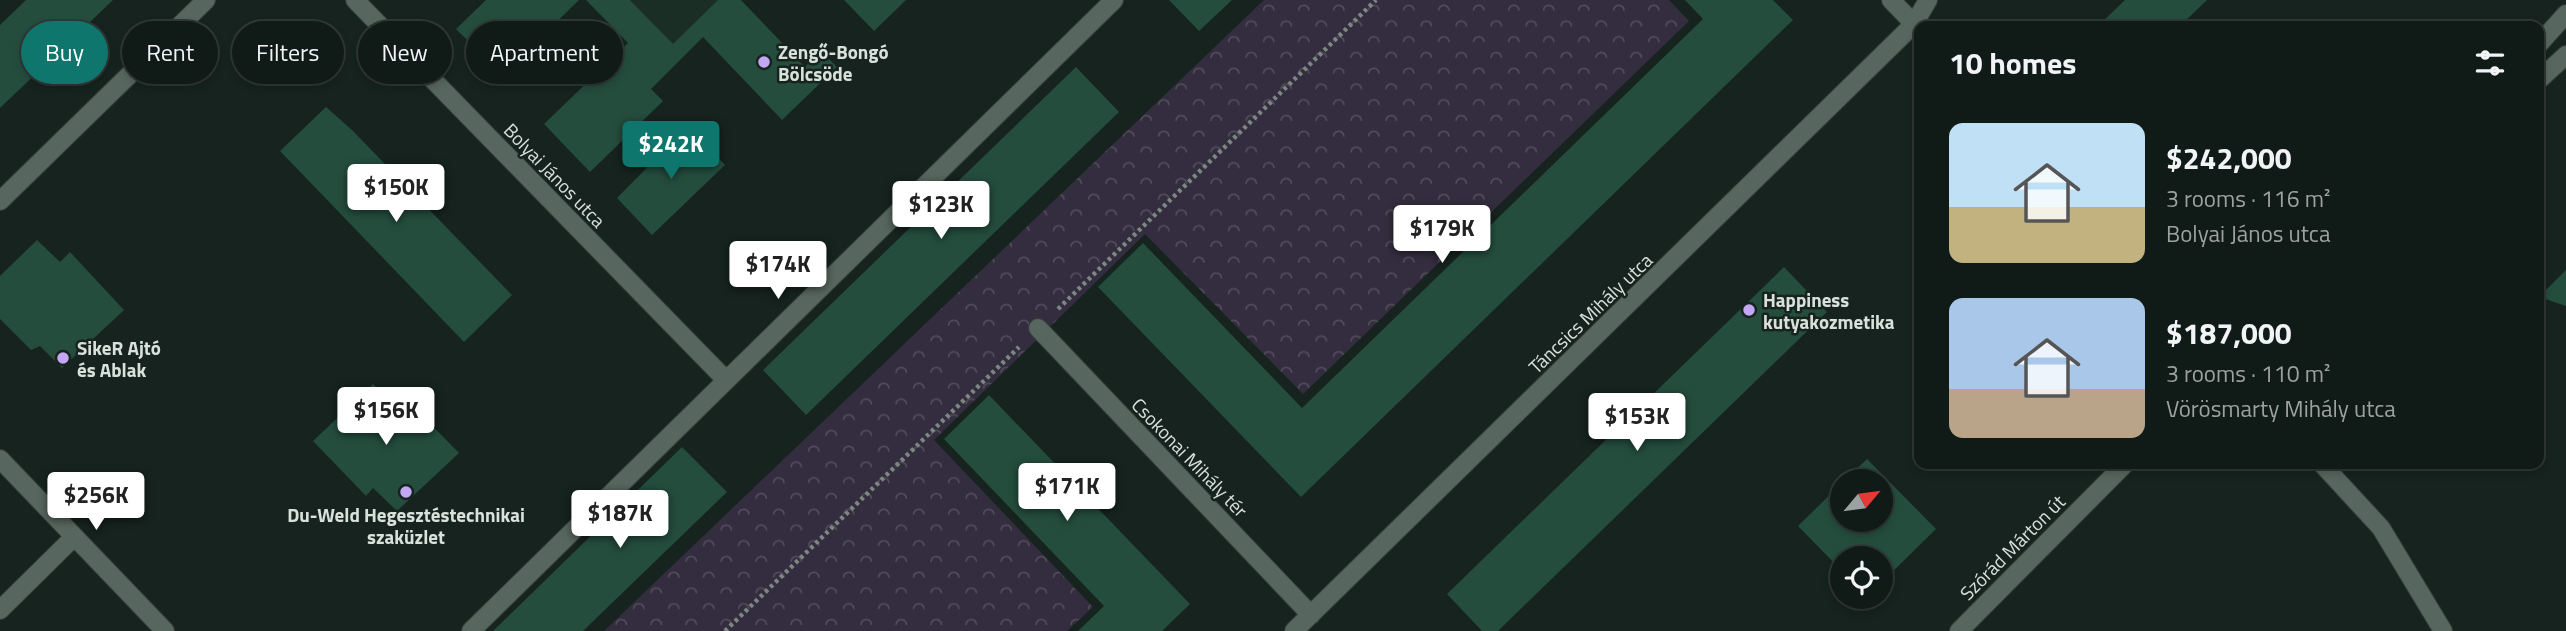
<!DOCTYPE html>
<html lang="en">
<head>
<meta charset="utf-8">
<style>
	body { margin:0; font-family:"Titillium Web",sans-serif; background:#1e2723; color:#f1f3f6; height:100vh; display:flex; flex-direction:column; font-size:26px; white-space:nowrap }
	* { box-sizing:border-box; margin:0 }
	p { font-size:23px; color:#9ca1a1 }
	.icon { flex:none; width:38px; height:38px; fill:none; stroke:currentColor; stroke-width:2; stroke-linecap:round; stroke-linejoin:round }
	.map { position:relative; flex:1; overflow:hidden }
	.drawer { position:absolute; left:1914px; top:21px; width:630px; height:448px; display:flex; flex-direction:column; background:#101a16; border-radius:14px; box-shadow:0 4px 10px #0003,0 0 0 2px #303835 }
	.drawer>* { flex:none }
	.top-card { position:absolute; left:21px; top:21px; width:665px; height:63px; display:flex; gap:14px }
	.needle { width:46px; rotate:61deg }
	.buttons { position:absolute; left:1830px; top:469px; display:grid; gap:14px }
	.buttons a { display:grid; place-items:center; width:63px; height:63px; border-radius:50%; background:#101a16; box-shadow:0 4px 10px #0003,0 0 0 2px #303835; font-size:35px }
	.price { position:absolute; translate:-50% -60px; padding:0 16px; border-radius:7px; background:#fff; color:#222; font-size:23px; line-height:46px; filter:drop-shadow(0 2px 4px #0008) }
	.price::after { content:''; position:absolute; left:50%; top:42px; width:21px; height:16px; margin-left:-10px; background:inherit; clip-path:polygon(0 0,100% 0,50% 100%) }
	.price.on { background:#0f766e; color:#fff }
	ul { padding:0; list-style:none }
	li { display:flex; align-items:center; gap:21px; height:175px; padding:0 35px }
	li span { display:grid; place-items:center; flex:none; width:196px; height:140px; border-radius:14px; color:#555 }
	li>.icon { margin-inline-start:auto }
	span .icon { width:84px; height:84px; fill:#fffc; stroke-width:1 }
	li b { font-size:30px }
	h2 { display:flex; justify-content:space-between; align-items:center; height:84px; padding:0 35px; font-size:30px }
	.pill { padding:0 24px; border-radius:32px; background:#101a16; box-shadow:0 4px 10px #0003,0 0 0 2px #303835; font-size:24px; line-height:63px }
	.pill.on { background:#0f766e; color:#fff }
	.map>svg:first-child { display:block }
	.built { fill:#1a2e26 }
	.park { fill:url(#park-crowns) }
	.building { fill:#244d3e }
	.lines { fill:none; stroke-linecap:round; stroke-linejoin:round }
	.minor-casing { stroke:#363f3b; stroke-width:20 }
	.path { stroke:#7d8782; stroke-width:4.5; stroke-dasharray:3.5 3.5; stroke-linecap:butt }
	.minor { stroke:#57665f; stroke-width:18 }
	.poi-dot { fill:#c3a7f2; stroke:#16231e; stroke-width:2.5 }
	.labels { text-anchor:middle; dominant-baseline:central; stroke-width:5; stroke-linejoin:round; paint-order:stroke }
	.poi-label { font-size:19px; font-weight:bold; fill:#d9e1dd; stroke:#16231e; text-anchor:start }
	.street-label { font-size:19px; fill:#d9e1dd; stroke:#16231e }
</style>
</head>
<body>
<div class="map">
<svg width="2566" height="631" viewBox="0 0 2566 631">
	<defs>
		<pattern id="park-crowns" width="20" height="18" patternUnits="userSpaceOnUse" patternTransform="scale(1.75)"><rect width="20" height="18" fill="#342d3f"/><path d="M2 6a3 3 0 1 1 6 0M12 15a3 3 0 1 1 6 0" fill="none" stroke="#514b5a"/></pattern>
	</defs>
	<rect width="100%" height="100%" fill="#16231e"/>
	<path class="built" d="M630 0H718L673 44Z"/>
	<path class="park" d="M1264 0H1669L1689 21 1303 394 1145 234 934 440 1093 607 1067 631H604Z"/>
	<path class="building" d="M26 0H113L0 108V25Z
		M486 0H579L529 49 525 44 498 71 456 29Z
		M586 0H630L673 44 718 0H741L805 67 821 51 837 67 782 120 703 37 651 89 663 101 590 172 544 124 628 43Z
		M844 0H906L874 31Z
		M1169 0H1232L1199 31Z
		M1685 0H1773L1793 20 1301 497 1098 287 1143 243 1302 408 1703 19Z
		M2125 0H2207L2180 26H2101L2099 25Z
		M1076 67 1119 112 806 415 763 370Z
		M326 107 352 130 512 295 464 342 280 151Z
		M688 126 725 165 652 235 617 198Z
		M37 240 60 262 70 252 124 310 62 368 40 346 31 350 0 319V276Z
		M1784 267 1827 312 1498 631H1482L1447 594Z
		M2566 270V306L2539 297Z
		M373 384 397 406 405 398 459 453 397 511 373 488 366 496 313 441Z
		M989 395 1190 604 1162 631H1078L1104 606 944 439Z
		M682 447 727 492 583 631H493Z
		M1867 459 1936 529 1881 583V558H1843V572L1798 526 1843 482V520H1881V481H1844Z"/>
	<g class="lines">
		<defs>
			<path id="minor" d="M355 0 725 379
				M1891 0 1920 30
				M2539 44 2566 14
				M2539 80 2566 55
				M0 201 206 0
				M1038 328 1311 615
				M0 459 165 631
				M2322 464 2381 528 2443 631
				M0 610 74 537
				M471 631 1114 0
				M1294 631 1914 24 1928 0
				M1959 631 2125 464"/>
		</defs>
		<use href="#minor" class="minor-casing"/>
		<path class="path" d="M1058 309 1376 0
			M725 631 1019 347"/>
		<use href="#minor" class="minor"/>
	</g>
	<g class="poi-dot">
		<circle cx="764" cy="62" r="7"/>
		<circle cx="1749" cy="310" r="7"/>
		<circle cx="63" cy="358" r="7"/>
		<circle cx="406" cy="492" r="7"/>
	</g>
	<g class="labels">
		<g class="poi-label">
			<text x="778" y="51">Zengő-Bongó<tspan x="778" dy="22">Bölcsöde</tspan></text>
			<text x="1763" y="299">Happiness<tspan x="1763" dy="22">kutyakozmetika</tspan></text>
			<text x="77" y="347">SikeR Ajtó<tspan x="77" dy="22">és Ablak</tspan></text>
			<text x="406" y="514" text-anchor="middle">Du-Weld Hegesztéstechnikai<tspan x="406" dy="22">szaküzlet</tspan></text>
		</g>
		<g class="street-label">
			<text transform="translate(555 175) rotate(46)">Bolyai János utca</text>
			<text transform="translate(1590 313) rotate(-44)">Táncsics Mihály utca</text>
			<text transform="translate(1190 457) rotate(46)">Csokonai Mihály tér</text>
			<text transform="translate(2012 547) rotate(-45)">Szórád Márton út</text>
		</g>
	</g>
</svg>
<div class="buttons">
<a><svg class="needle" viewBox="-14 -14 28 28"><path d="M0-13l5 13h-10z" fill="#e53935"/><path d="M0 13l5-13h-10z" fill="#9ca1a1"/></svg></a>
<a><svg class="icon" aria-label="locate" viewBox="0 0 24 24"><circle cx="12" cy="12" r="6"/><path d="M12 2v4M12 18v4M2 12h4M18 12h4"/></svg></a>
</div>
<b class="price on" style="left:671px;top:181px">$242K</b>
<b class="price" style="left:396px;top:224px">$150K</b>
<b class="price" style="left:941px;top:241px">$123K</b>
<b class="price" style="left:1442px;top:265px">$179K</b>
<b class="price" style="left:778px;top:301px">$174K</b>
<b class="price" style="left:386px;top:447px">$156K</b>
<b class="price" style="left:1637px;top:453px">$153K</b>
<b class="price" style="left:1067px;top:523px">$171K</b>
<b class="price" style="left:96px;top:532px">$256K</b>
<b class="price" style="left:620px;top:550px">$187K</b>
<div class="top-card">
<a class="pill on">Buy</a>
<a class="pill">Rent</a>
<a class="pill">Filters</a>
<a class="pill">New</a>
<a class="pill">Apartment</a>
</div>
<section class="drawer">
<h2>10 homes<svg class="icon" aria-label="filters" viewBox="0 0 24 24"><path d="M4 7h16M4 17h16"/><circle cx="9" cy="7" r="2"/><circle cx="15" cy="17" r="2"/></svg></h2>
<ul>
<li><span style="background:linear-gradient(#bfe0f5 60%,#c2b280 0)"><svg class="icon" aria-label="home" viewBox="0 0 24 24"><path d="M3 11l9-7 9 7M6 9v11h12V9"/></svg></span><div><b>$242,000</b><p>3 rooms · 116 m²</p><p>Bolyai János utca</p></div></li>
<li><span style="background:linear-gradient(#a9c7e8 65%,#b9a48a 0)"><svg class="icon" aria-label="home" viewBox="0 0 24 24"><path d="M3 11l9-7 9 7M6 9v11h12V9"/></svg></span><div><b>$187,000</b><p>3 rooms · 110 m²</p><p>Vörösmarty Mihály utca</p></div></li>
</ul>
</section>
</div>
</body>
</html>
